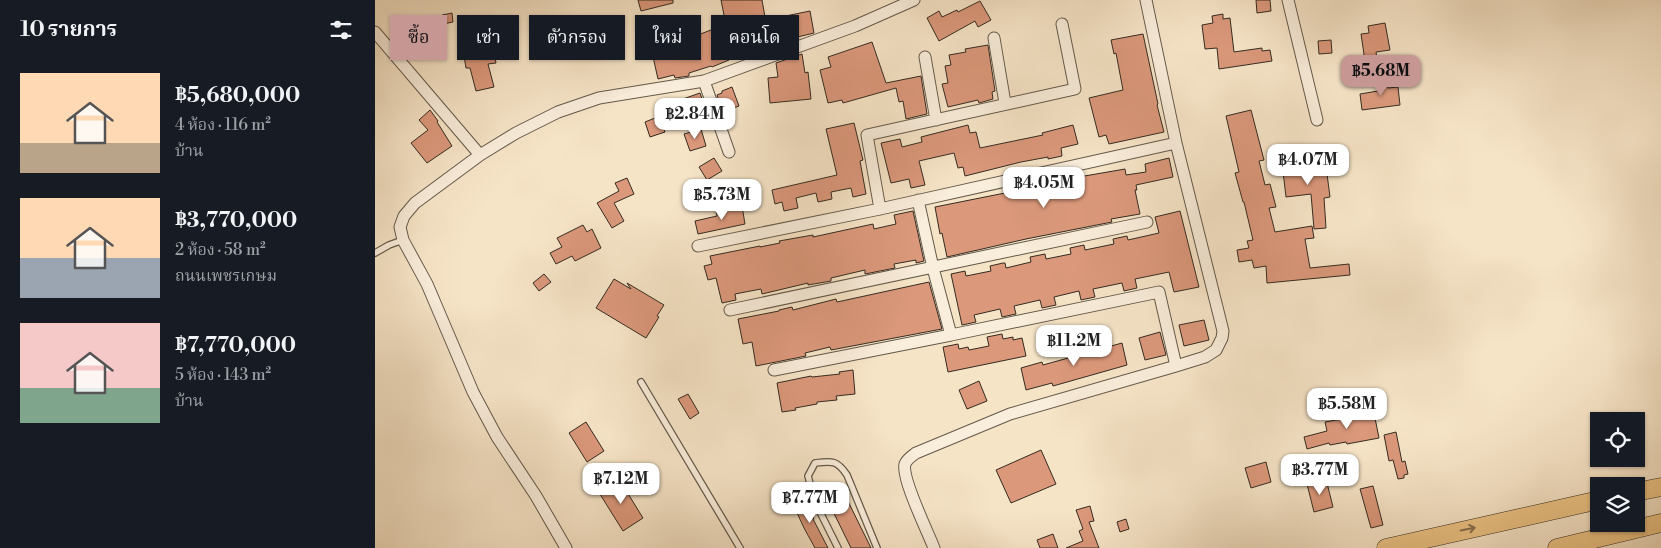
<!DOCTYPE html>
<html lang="th">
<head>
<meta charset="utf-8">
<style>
	body { margin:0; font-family:"Libre Bodoni","Noto Serif Thai",serif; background:#242831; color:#f1f3f6; height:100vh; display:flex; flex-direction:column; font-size:19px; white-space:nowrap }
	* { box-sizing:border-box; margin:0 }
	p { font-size:16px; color:#9ea1a6 }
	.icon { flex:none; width:28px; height:28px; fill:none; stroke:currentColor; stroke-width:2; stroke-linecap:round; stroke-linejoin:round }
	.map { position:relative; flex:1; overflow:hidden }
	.panel { display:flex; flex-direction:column; background:#171b24; width:375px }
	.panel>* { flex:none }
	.top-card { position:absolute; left:15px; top:15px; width:475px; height:45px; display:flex; gap:10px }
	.tools { position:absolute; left:1215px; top:412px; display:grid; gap:10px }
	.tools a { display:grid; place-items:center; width:55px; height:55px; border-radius:0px; background:#171b24; box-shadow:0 1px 4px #0004; font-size:25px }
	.price { position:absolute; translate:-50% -42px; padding:0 11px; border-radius:10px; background:#fff; color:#222; font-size:16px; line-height:32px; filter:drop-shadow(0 1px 2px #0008) }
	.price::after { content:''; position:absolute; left:50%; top:30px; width:15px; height:11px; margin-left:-8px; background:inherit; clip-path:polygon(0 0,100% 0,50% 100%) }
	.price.current { background:#c59692; color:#111 }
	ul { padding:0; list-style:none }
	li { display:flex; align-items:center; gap:15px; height:125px; padding:0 20px }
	li span { display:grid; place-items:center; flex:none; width:140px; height:100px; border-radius:0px; color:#555 }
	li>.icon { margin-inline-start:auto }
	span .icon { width:60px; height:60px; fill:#fffc; stroke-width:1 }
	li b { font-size:21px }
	h2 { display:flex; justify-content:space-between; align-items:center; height:60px; padding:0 20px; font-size:21px }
	.pill { padding:0 18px; border-radius:0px; background:#171b24; box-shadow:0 1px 4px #0004; font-size:18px; line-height:45px }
	.pill.current { background:#c59692; color:#111 }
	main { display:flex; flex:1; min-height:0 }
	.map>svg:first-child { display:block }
	.building { fill:#db987b; stroke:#342b21 }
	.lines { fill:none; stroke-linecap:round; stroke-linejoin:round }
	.lane-casing { stroke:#64594a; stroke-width:8 }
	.street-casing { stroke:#64594a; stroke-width:13 }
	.primary-casing { stroke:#342b21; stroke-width:19 }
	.lane { stroke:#f9eddb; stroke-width:5.5 }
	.street { stroke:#f9eddb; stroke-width:11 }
	.primary { stroke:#ebc284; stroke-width:18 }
	.oneway { stroke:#866f4e }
</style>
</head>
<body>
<main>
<section class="panel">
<h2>10 รายการ<svg class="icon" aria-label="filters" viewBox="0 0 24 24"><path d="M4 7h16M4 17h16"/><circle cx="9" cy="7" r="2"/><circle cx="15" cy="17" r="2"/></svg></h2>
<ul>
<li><span style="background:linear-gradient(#ffd9b3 70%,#b9a48a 0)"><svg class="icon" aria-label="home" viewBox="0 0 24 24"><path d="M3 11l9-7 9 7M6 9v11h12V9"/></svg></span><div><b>฿5,680,000</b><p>4 ห้อง · 116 m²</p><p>บ้าน</p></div></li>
<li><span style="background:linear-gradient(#ffd9b3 60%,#9aa5b1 0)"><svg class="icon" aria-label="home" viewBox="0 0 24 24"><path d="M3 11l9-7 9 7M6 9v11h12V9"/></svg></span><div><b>฿3,770,000</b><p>2 ห้อง · 58 m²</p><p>ถนนเพชรเกษม</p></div></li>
<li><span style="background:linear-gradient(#f6c9c9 65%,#7fa58c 0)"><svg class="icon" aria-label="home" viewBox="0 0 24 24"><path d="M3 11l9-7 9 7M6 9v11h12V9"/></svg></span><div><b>฿7,770,000</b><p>5 ห้อง · 143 m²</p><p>บ้าน</p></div></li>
</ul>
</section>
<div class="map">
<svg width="1286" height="548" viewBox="0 0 1286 548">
	<rect width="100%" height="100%" fill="#f6e4c7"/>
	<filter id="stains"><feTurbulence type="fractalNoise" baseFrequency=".004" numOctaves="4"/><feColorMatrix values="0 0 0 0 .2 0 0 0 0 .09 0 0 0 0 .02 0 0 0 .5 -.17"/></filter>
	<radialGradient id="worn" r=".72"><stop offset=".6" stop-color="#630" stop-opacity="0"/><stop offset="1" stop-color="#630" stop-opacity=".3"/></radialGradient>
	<path class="building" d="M263 0H298V3L266 11Z
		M346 0H387L390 17 383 19 389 51 370 55 364 23 351 25Z
		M881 0H895L896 11 882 13Z
		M605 1 616 20 603 27 600 21 564 41 552 18 564 11 567 17 582 10 583 12Z
		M435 11 439 33 406 41 401 18Z
		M77 13 78 22 68 24 67 15Z
		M848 14V19L855 18 859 52 887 48V51L895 50 897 61 844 69 842 48 830 49 827 25 838 23 837 16Z
		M108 21 114 45 117 44 121 63 113 64 119 87 101 91 95 68H91L88 50H91L86 26Z
		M1010 23 1015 50 1001 52 1002 59 990 61 986 34 994 33 993 26Z
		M177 27H178L196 55 183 57Z
		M341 28 354 60 337 67 336 66 314 73V76L300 78 299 75 283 79 276 48 291 43 325 38 323 35Z
		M768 34 783 104 782 105 789 132 734 144 731 135 724 137 714 98 748 90 741 53 739 54 736 40Z
		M956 40 957 53 944 54 943 41Z
		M497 42 511 83 546 76 552 114 531 119 528 101 524 102 521 88 468 103 467 100 453 103 445 70 456 67 453 57Z
		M613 45 620 91 617 92 618 99 604 103 603 100 573 107 567 84 573 83 570 66 576 65 574 55 591 52 590 49Z
		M427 54 430 73 433 72 436 99 395 103 393 78 403 77 401 63Z
		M1011 78 1013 88 1023 87 1025 105 987 110 985 94 1003 91 1002 80Z
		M357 87 364 106 348 112 342 95 347 93V91Z
		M325 93 329 105 312 111 308 99Z
		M55 110 63 121 62 122 77 146 52 163 36 143 53 130 44 120Z
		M876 110 889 160 884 161 890 185 895 184 901 207 894 208 900 232 937 226 939 238 930 239 935 268 974 264 975 275 892 283 891 266 879 268 877 260 864 262 862 250 874 248 872 241 878 240 869 202H868L860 173 864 172 851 116Z
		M285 116 290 132 275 137 270 122Z
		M479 123 488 160 485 161 491 194 478 197 476 188 456 192 457 199 443 202 441 193 421 198 423 208 409 211 407 202 400 204 397 190 462 175 451 129Z
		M593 125 595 133 601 132 605 148 668 135 667 133 698 125 703 144 686 148 687 156 673 159V157L646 162 590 176 588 167 583 168 579 153 544 161 550 185 536 188 534 179 516 183 506 143 525 139 527 147 547 142 546 137Z
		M326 129 331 146 315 151 309 134Z
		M339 158 347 171 332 180 324 167Z
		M794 158 798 177 761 185 762 190H760L765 214 736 219 737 222 651 239 572 257 567 233 565 234 560 207 675 184V182L750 169 751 175 771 172 770 164Z
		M934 159 935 164 949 162 950 174H952L955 197 949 198 951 228 939 229 936 194 911 197 907 163Z
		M252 178 259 194 239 203 249 221 237 228 222 203 244 191 240 183Z
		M367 206 370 224 323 234 320 221 342 216 341 212Z
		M538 211 549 261 541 263V260L519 264 520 268 490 274V270L456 278V281L433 285V283L387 294 386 289 360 294 361 300 347 303 341 278 333 280 329 266 337 264 335 256 385 246V247L405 243 404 241 438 235V237L498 224 499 229 521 224 519 215Z
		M805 211 824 287 799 292 794 272 760 279 762 288 749 291 747 283 718 289 720 297 706 300 704 291 679 297 681 305 667 308 665 300 639 306 641 314 627 317 625 309 599 315 601 322 587 325 576 274 590 271 591 276 616 271 615 266 628 263H630L631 268 656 262 655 257 670 254 671 259 696 254 695 248 709 245 710 250 739 244 738 239 752 236 753 240 784 233 780 217Z
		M208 225 212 232 217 229 226 248 200 261 197 256 181 264 175 253 187 247 182 238Z
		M169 274 176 282 164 291 158 283Z
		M239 279 256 289 252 283 289 305 282 316 284 317 271 338 221 308Z
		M554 282 567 329 456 350 455 347 430 353 431 356 381 366 377 342 368 344 363 319 404 311V310L417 307 418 310 461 299 462 302Z
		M829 320 834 340 809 346 804 325Z
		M785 332 791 355 770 360 764 338Z
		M627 334 628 339 638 337V340L647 338 651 356 573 372 568 347 583 344 584 349 593 347 594 350 614 346 612 337Z
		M747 343 752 365 678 386 677 383 651 390 646 368 667 362 668 365Z
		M478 370 480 394 461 396 462 400 442 402V404L420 408 421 410 407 412 402 383 436 376 437 377 465 374 464 372Z
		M604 381 612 401 592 409 584 390Z
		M313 394 324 413 315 419 303 399Z
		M998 408 1004 438 972 444 971 442 955 445 954 443 932 449 929 437 952 431 950 422 967 419 966 414Z
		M211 422 229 451 212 462 194 433Z
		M1021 432 1027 462 1030 461 1033 474 1029 475V478L1023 479 1018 460 1014 461 1009 435Z
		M666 450 681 484 636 503 621 470Z
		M891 462 896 482 876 488 870 468Z
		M244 479 268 518 248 531 223 491Z
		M951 479 958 507 939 512 932 484Z
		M465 485 496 548H476L449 493Z
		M998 486 1008 525 996 528 985 489Z
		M430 498 439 518 438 519 453 548H440L429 528 418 504Z
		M715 506 719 521 714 522 724 548H691L708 541 704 531 708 529 701 510Z
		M751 519 754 529 745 532 742 522Z
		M678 534 683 548H665L662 540Z"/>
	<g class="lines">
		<defs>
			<path id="lane" d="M0 253 14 245 28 240
				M266 382 365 548
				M463 548 440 502 433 476 440 463C457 461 462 460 472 475L502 548"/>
			<path id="street" d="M913 0 942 120
				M0 32 105 155
				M619 38 630 103
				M550 57 561 120
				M329 81 354 152
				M543 200 558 268 576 335 784 292 801 366
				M505 209 492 135 700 89 687 24
				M323 246 505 209 801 143
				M355 310 772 222
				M399 370 576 335
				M191 548 161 496 122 437 98 392 52 284 28 240 25 227 29 216 40 203 105 155 141 133 183 112 224 98 329 81 480 26 539 0
				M559 548C553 532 526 478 530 464 532 459 537 456 541 453L635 414 801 366 830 357 841 350 847 338 848 331 801 143 771 0"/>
			<path id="primary" d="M1261 492 1286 487
				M1011 548 1224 500
				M1182 548 1286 523"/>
		</defs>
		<use href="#lane" class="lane-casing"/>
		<use href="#street" class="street-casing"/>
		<use href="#primary" class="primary-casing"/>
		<use href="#lane" class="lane"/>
		<use href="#street" class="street"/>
		<use href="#primary" class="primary"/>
	</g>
	<defs><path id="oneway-shaft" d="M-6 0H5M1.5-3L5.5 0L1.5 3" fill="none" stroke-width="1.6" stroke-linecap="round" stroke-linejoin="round" transform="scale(1.25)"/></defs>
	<use class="oneway" href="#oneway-shaft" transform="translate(1093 529) rotate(-12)"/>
	<rect width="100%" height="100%" filter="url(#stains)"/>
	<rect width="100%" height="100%" fill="url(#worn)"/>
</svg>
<div class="tools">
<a><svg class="icon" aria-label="locate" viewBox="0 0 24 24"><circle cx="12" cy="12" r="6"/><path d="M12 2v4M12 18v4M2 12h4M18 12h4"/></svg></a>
<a><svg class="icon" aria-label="layers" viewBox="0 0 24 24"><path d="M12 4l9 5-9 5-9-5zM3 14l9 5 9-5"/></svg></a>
</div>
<b class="price current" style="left:1006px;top:97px">฿5.68M</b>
<b class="price" style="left:320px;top:140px">฿2.84M</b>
<b class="price" style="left:933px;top:186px">฿4.07M</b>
<b class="price" style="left:669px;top:209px">฿4.05M</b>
<b class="price" style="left:347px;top:221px">฿5.73M</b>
<b class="price" style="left:699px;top:367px">฿11.2M</b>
<b class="price" style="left:972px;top:430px">฿5.58M</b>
<b class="price" style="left:945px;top:496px">฿3.77M</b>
<b class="price" style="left:246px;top:505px">฿7.12M</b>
<b class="price" style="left:435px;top:524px">฿7.77M</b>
<div class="top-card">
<a class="pill current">ซื้อ</a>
<a class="pill">เช่า</a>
<a class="pill">ตัวกรอง</a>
<a class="pill">ใหม่</a>
<a class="pill">คอนโด</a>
</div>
</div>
</main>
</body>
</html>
